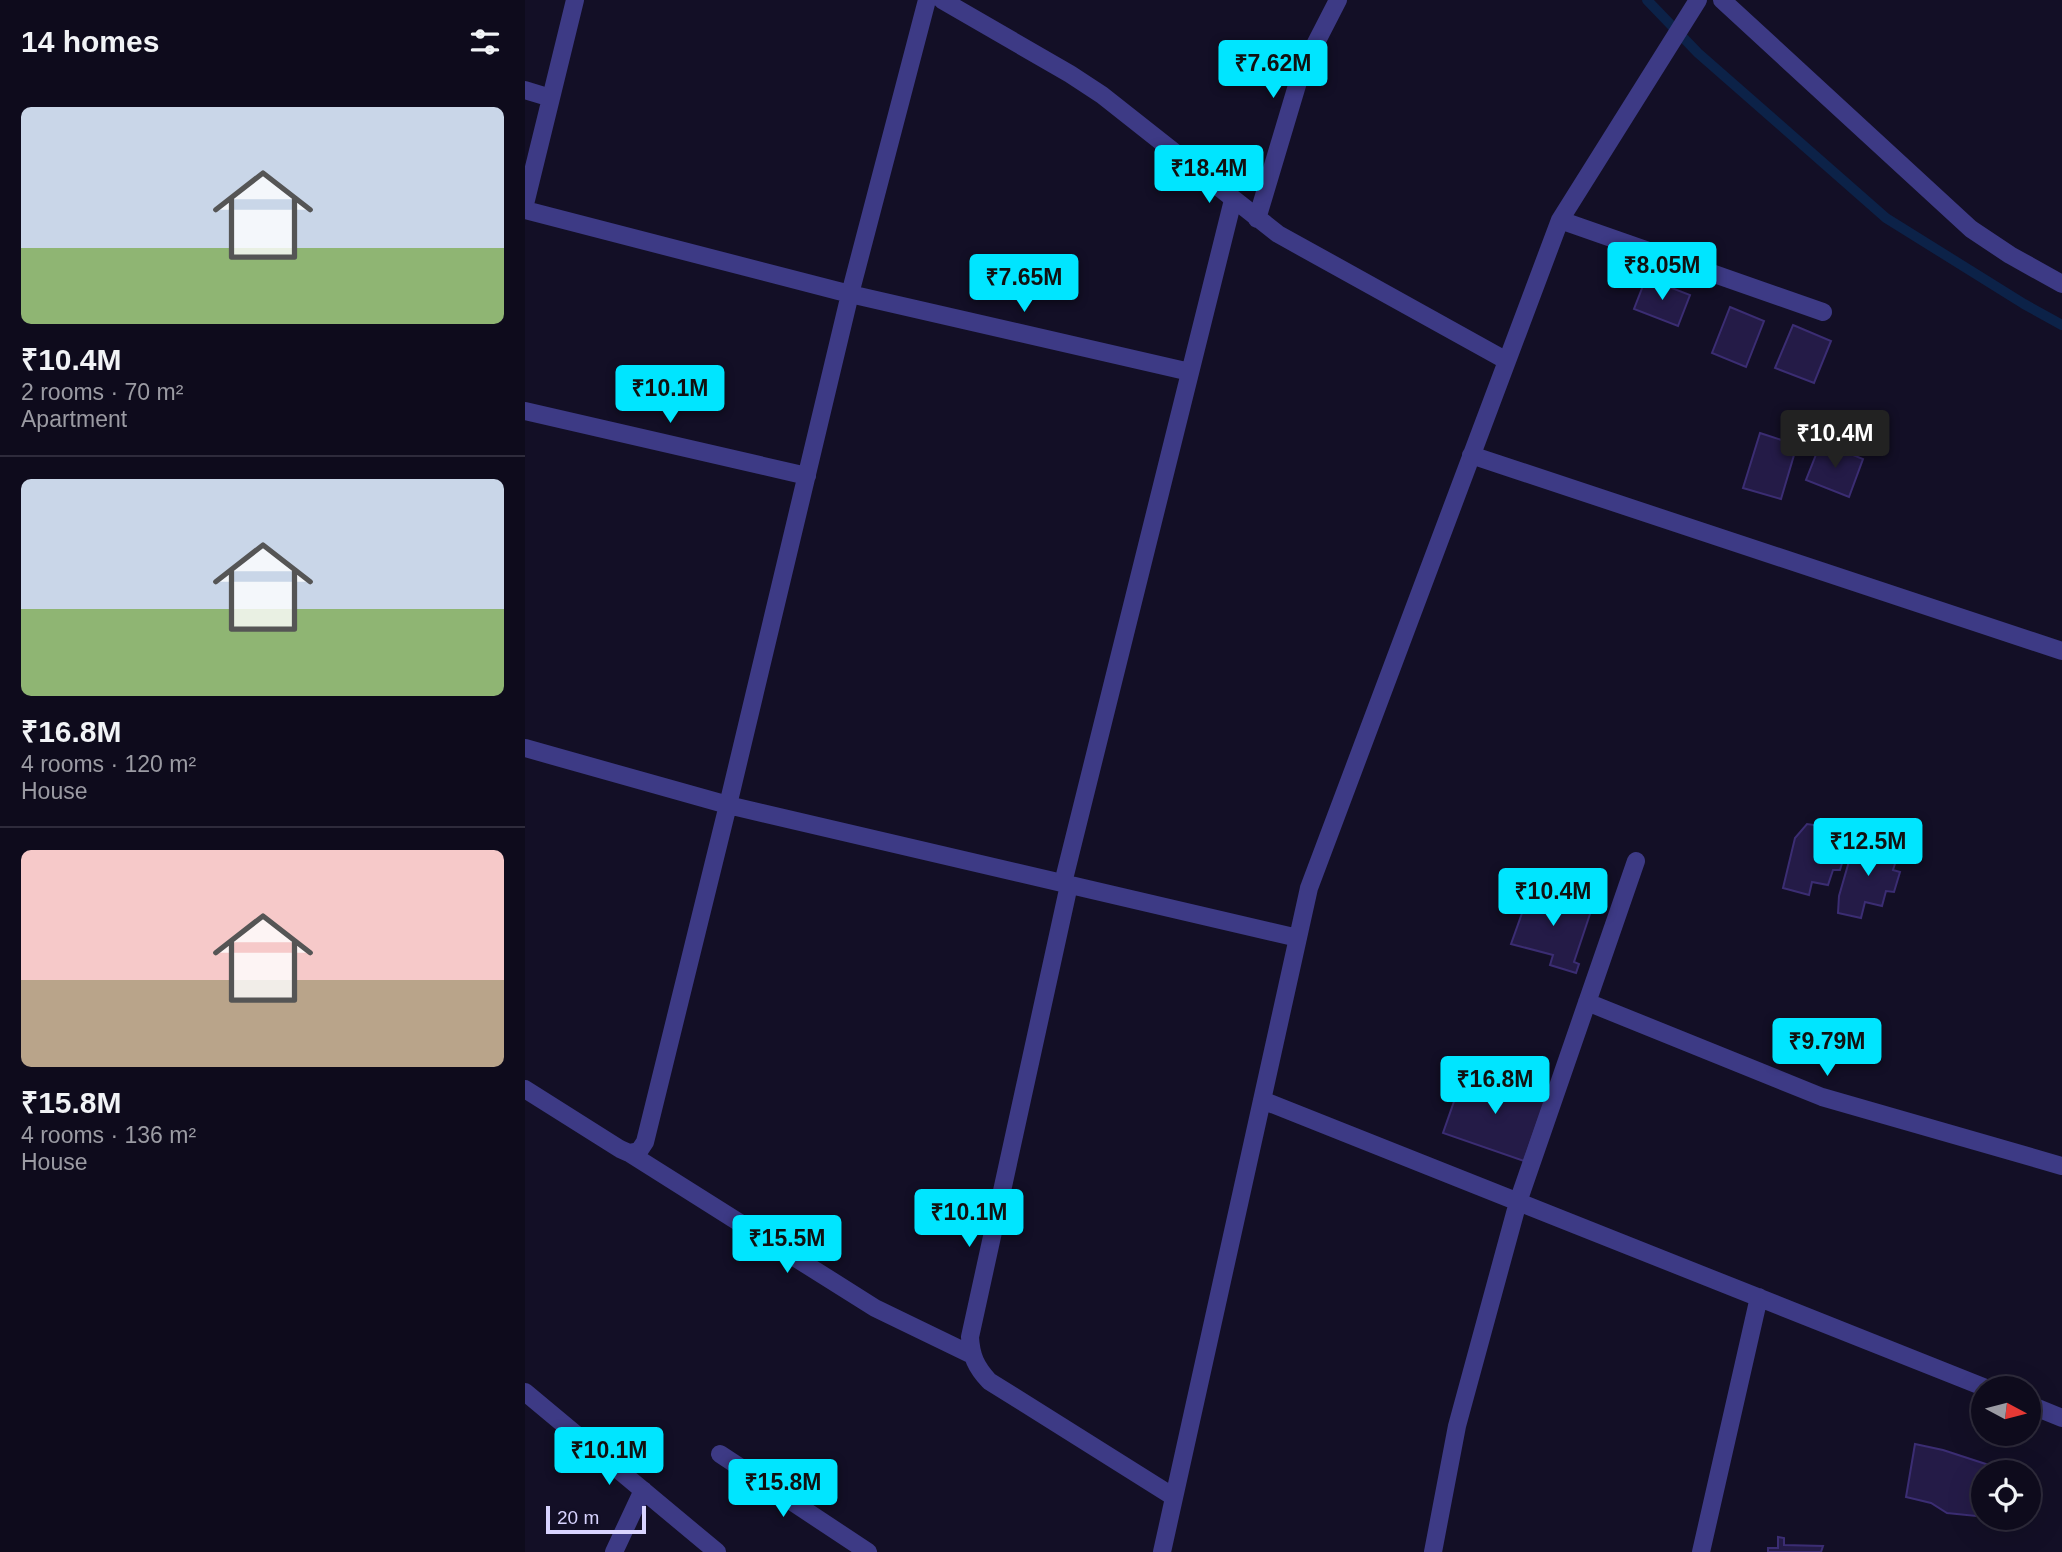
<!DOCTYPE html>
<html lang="en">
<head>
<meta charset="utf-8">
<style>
	body { margin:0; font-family:Arial,sans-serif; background:#171425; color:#f1f3f6; height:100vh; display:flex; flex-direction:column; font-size:26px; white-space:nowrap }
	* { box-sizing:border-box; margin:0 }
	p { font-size:23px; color:#9b9ba3 }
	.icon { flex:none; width:38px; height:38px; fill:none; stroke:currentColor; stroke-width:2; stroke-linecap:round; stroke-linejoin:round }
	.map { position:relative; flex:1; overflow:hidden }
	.drawer { display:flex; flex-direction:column; background:#0e0b1c; width:525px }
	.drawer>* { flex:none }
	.needle { width:46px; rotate:97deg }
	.fabs { position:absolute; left:1446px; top:1376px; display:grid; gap:14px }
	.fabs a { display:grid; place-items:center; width:70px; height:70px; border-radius:50%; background:#0e0b1c; box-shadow:0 7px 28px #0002,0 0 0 2px #2e2b3b; font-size:35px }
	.scale { position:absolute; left:21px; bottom:18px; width:100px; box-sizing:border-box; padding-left:7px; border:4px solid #d9d4ff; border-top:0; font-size:19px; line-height:24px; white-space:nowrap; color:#d9d4ff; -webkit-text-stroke:5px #130f26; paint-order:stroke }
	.price { position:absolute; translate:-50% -60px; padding:0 16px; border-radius:7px; background:#00e5ff; color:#111; font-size:23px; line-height:46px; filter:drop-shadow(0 2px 4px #0008) }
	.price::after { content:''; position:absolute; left:50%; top:42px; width:21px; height:16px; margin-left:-10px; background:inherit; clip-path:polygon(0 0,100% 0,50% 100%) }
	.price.current { background:#222; color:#fff }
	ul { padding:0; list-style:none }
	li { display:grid; align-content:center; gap:14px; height:371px; padding:0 21px }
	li+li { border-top:2px solid #2e2b3b }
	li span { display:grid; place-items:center; height:217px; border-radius:10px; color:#555 }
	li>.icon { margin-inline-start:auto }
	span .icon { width:126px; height:126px; fill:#fffc; stroke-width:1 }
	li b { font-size:30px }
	h2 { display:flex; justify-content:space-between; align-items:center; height:84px; padding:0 21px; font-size:30px }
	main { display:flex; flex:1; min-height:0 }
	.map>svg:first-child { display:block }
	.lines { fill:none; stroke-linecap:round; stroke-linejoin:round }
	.stream { stroke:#0c2248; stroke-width:10 }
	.building { fill:#241b47; stroke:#3b2d73; stroke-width:2 }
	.minor { stroke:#3d3a85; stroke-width:18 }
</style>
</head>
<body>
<main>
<section class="drawer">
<h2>14 homes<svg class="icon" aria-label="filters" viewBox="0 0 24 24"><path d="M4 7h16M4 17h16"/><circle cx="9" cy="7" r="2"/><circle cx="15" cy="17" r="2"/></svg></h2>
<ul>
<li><span style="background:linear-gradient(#c9d6e8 65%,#8fb573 0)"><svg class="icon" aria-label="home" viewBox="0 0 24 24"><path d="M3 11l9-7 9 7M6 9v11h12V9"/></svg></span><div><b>₹10.4M</b><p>2 rooms · 70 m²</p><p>Apartment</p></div></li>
<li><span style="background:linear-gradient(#c9d6e8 60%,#8fb573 0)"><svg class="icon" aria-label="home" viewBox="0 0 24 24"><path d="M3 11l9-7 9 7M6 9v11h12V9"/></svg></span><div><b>₹16.8M</b><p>4 rooms · 120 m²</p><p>House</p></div></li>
<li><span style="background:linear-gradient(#f6c9c9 60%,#b9a48a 0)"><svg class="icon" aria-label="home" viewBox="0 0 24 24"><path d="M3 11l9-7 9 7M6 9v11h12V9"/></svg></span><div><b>₹15.8M</b><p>4 rooms · 136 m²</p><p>House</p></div></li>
</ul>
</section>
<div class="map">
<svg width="1537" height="1552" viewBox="0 0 1537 1552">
	<rect width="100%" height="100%" fill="#130f26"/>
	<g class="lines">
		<path class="stream" d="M1122 0 1173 53 1361 218 1499 304 1537 325"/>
	</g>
	<path class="building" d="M1121 278 1165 295 1153 326 1109 309Z
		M1205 307 1239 321 1221 367 1187 353Z
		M1268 325 1306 341 1289 383 1250 368Z
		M1235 433 1272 445 1256 499 1218 488Z
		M1296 442 1338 459 1324 497 1281 480Z
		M1297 820 1311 825 1309 831 1320 833 1315 852 1320 853 1315 870H1308L1303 885 1287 882 1284 895 1258 888 1270 838 1282 824 1296 826Z
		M1335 839 1374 851 1368 870 1375 872 1369 892 1361 891 1357 906 1340 902 1336 918 1313 913 1314 896 1327 851 1332 848Z
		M1006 888 1067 908 1049 962 1054 964 1051 973 1025 965 1028 955 986 944Z
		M940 1070 1021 1098 999 1161 918 1133Z
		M1390 1444 1418 1450 1470 1467 1465 1472H1458L1451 1516 1422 1513 1406 1503 1381 1497Z
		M1253 1537 1259 1538V1545L1298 1546 1296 1552H1243V1548H1253Z"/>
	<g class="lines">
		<path class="minor" d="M417 0 545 74 577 95 753 234 982 361
			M1197 0 1446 229 1485 255 1537 284
			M0 90 26 98
			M0 204 50 0
			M0 210 325 294 665 372
			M732 219 776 72 813 0
			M1035 220 1298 312
			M0 411 282 476
			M946 455 1537 651
			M0 748 203 805 773 938
			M538 883 708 200
			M544 885 445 1337C446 1356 451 1367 464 1381L649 1497
			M1062 1002 1297 1097 1537 1166
			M0 1089 95 1149 104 1153 114 1151 120 1142 203 805 325 294 402 0
			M737 1100 1461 1388
			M104 1153 350 1308 445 1354
			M0 1392 192 1552
			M1503 1404 1537 1418
			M195 1454 343 1552
			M89 1552 118 1490
			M637 1552 784 888 1035 220 1173 0
			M908 1552 932 1426 993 1202 1111 861
			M1176 1552 1234 1297"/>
	</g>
</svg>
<div class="fabs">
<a><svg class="needle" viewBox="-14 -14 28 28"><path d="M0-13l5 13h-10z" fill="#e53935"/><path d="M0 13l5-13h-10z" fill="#9b9ba3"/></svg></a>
<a><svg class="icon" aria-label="locate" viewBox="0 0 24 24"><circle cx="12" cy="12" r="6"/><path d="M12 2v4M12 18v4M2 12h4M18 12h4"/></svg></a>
</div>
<div class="scale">20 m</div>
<b class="price" style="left:748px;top:100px">₹7.62M</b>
<b class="price" style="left:684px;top:205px">₹18.4M</b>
<b class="price" style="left:1137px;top:302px">₹8.05M</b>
<b class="price" style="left:499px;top:314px">₹7.65M</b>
<b class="price" style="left:145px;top:425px">₹10.1M</b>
<b class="price current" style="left:1310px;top:470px">₹10.4M</b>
<b class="price" style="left:1343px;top:878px">₹12.5M</b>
<b class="price" style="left:1028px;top:928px">₹10.4M</b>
<b class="price" style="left:1302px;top:1078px">₹9.79M</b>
<b class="price" style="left:970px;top:1116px">₹16.8M</b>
<b class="price" style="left:444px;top:1249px">₹10.1M</b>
<b class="price" style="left:262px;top:1275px">₹15.5M</b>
<b class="price" style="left:84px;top:1487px">₹10.1M</b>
<b class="price" style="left:258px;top:1519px">₹15.8M</b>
</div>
</main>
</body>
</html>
